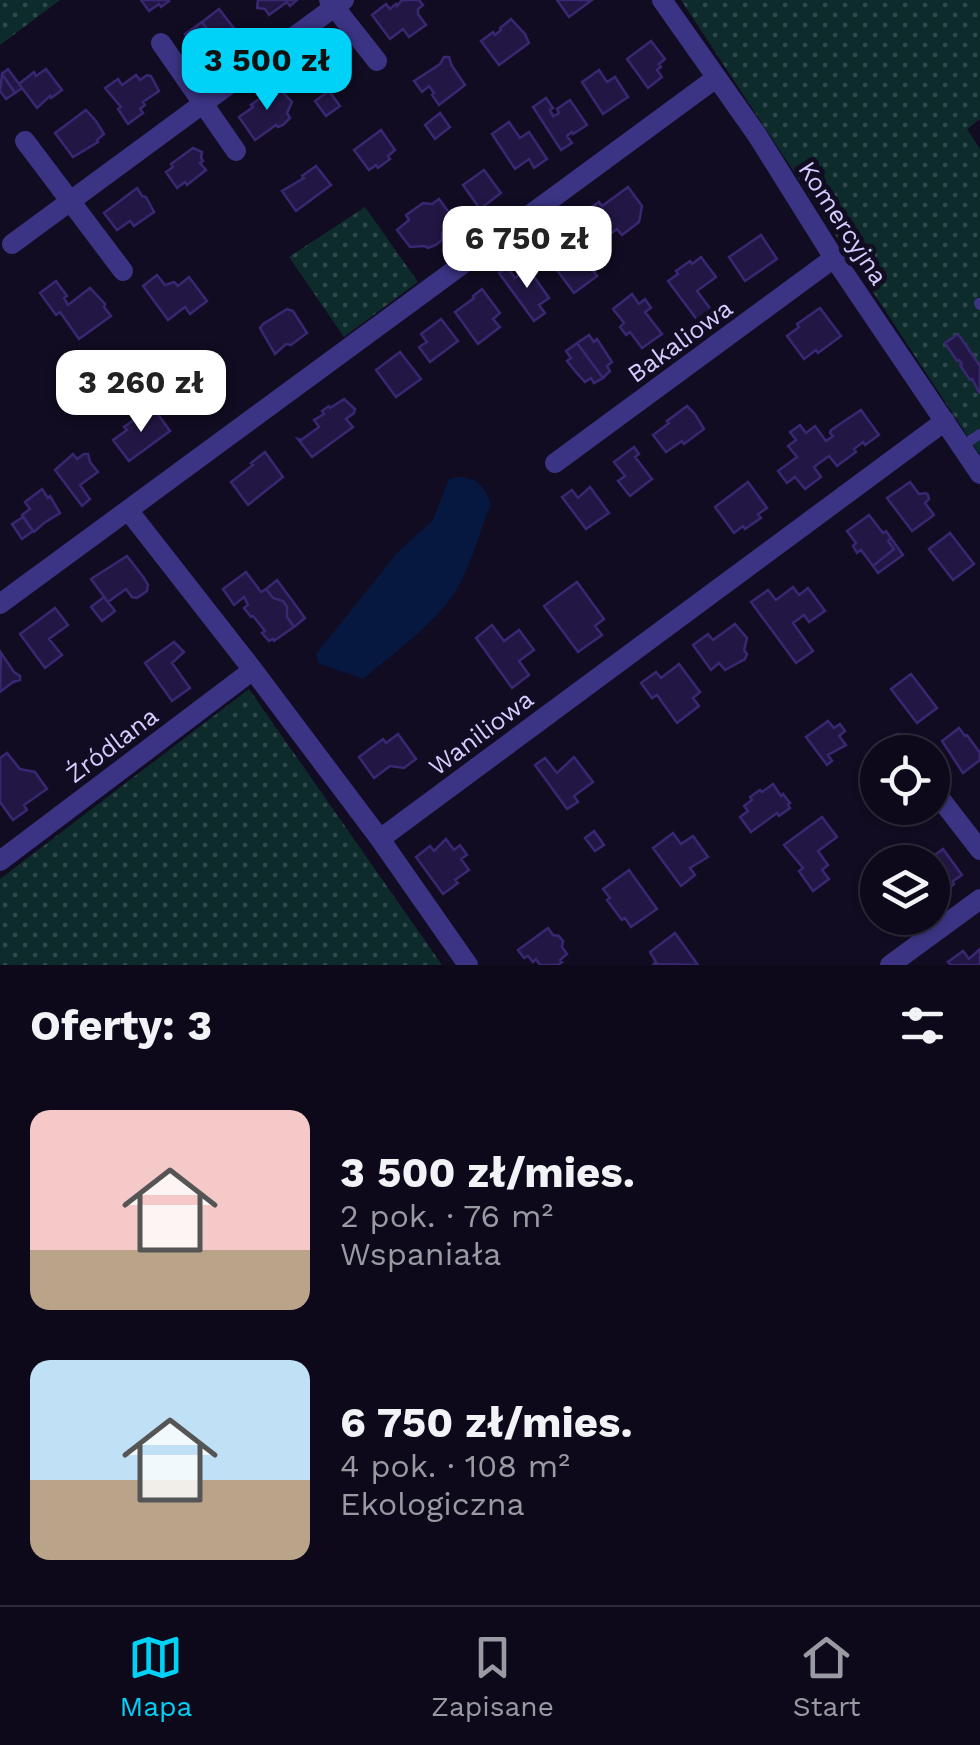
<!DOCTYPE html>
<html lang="pl">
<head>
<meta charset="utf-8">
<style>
	body { margin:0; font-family:"Work Sans",sans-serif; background:#161223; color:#f1f3f6; height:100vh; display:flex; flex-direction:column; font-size:38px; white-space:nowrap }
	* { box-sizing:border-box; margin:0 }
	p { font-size:32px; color:#9a9aa2 }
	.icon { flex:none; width:55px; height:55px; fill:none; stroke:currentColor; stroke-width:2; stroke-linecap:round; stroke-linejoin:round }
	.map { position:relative; height:965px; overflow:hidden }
	.drawer { display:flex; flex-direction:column; background:#0d091a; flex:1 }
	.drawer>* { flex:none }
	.controls { position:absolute; left:860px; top:735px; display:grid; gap:20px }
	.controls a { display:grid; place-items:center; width:90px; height:90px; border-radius:50%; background:#0d091a; box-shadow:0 2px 8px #0004,0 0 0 2px #2d2a39; font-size:50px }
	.price { position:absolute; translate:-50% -85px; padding:0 22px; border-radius:20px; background:#fff; color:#222; font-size:32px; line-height:65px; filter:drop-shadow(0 2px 5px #0008) }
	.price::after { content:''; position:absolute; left:50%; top:60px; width:30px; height:22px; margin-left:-15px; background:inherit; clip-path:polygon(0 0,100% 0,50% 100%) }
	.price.current { background:#00d2f7; color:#111 }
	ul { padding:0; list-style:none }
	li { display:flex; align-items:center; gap:30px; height:250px; padding:0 30px }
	li span { display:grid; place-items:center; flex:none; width:280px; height:200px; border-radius:20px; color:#555 }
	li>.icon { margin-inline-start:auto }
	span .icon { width:120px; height:120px; fill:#fffc; stroke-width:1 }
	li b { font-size:42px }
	h2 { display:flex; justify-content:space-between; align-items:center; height:120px; padding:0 30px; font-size:42px }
	.menu { display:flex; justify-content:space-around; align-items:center; height:140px; border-top:2px solid #2d2a39; background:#0d091a; font-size:28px; color:#9a9aa2 }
	.menu a { display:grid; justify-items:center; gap:5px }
	.menu .current { color:#00d2f7 }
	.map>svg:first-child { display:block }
	.grass { fill:url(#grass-dots) }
	.water { fill:#061840 }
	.building { fill:#221744; stroke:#3a2771; stroke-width:2.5 }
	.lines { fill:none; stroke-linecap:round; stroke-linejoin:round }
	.service { stroke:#3b3484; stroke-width:10 }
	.minor { stroke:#3b3484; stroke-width:20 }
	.labels { text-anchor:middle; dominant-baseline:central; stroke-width:10; stroke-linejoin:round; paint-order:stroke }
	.street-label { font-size:25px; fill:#d5ccff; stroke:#110c22 }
</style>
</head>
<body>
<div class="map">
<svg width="980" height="965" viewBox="0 0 980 965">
	<defs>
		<pattern id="grass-dots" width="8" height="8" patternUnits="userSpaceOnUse" patternTransform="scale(2.5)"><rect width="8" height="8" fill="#0e2b2c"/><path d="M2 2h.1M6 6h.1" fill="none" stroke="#30494c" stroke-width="1.8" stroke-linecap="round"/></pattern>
	</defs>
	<rect width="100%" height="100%" fill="#110c22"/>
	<path class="grass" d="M0 0H60L0 45Z
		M681 0H980V119L967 129 980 149V455Z
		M365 207 418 282 344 337 289 257Z
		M249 689 442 965H0V879Z"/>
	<path class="water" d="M456 477C476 476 486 487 491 505 481 526 476 549 466 571 447 617 399 648 363 679L318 663 316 654 397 553 433 520 449 479Z"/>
	<path class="building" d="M141 0H168L169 1 161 7 159 4 149 11Z
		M258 0H297L290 6 287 2 269 15 265 9 257 8Z
		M402 0H419L423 5 418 9V14L426 25 409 37 403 29 390 39 372 15 386 4 390 9 396 4 397 6Z
		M557 0H592L569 17Z
		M219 9 236 31 226 38 233 48 225 53 202 22Z
		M511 19 525 34 529 43 499 65 481 41 493 32 495 35 501 30 500 28Z
		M202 22 225 53 218 59 211 50 201 57 185 34Z
		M651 41 665 59 659 64 661 67 657 70 662 77 648 88 627 59Z
		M327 48 337 61 334 63 344 76 322 92 311 78 314 76 305 64Z
		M444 57H449L452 66 465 85 439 105 432 95 434 93 429 86 422 92 414 81 440 64Z
		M8 69 22 88 15 93 2 74Z
		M46 69 62 90 51 98 50 96 37 108 19 84 34 72 36 76Z
		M599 70 607 82 615 77 628 97 603 114 582 82Z
		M2 74 15 93 6 99 0 91Z
		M136 75 140 80 147 75 151 76 159 91 143 102 145 105 140 109 143 113 128 124 118 109 121 107 105 88 118 79 122 85Z
		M277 86 292 102 287 113 290 118 283 125 278 127 276 125 255 140 239 117 253 107 251 105Z
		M329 91 340 106 326 116 315 101Z
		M546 98 553 108 550 110 553 116 559 113 557 109 570 100 587 125 573 134 572 132 567 136 572 143 561 150 533 107Z
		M86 110 96 121 104 134 97 140 98 142 73 157 55 133Z
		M440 113 450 127 435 139 425 125Z
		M509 122 520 138 529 132 547 159 534 168 529 159 515 169 492 134Z
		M381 130 395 150 388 156 390 159 378 168 376 165 369 170 354 150Z
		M193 148 202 152 201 158 203 161 200 163 206 170 187 185 185 182 177 188 166 172 173 167 171 164Z
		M316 166 331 185 296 211 282 191 304 178 302 176Z
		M484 170 501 193 480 209 463 185Z
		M628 187 642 206 639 222 622 235 617 229 603 239 584 212 599 202 602 206Z
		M137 188 142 196 146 197 154 212 134 226 130 221 117 230 104 213Z
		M439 199 456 222 442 233V240L436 245 428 248 425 246 410 247 397 230 409 220 406 215 423 203 432 204Z
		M761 235 777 259 745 281 729 257Z
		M553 236 578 269 587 262 597 276 574 293 539 246Z
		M701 257 716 277 697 291 712 311 698 321 668 281 678 274 676 271 690 261 692 264Z
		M507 267 515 278 528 268 549 298 539 305 545 313 534 321 499 273Z
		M157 275 165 285 174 282 178 286 189 277 207 301 190 314 185 307 168 320 143 286Z
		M56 281 67 296 64 298 68 305 90 288 105 304 104 307 111 316 79 339 60 312 56 315 40 293Z
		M482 289 500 313 493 319 500 327 478 344 455 312 474 298 473 296Z
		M632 294 639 304 645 299 651 308 645 312 662 334 642 348 630 332 626 335 620 327 624 323 613 309Z
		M820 308 841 336 818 353 816 350 804 359 787 336 799 327 797 324Z
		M287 309 293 311 307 333 291 345 286 344 275 354 260 328 263 324Z
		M441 319 458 341 430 362 419 347 427 342 421 334Z
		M958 334 980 366V394L972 379 970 380 960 365 962 364 959 360 957 361 945 343Z
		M589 335 594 342 597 339 612 362 607 366 610 371 603 378 577 343Z
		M577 343 603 378 594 383 591 378 585 382 575 371 567 361 571 358 566 351Z
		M400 352 421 379 396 397 376 370Z
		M344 399 355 409 354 413 346 419 353 427 312 457 298 439 301 440 319 427 314 420 324 414 322 411 329 406 330 408Z
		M687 406 695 414 704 429 684 444 682 441 666 452 653 435 669 423 667 421Z
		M155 410 170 431 129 461 113 440 127 430 124 427 138 417 141 420Z
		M861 410 879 435 865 445 863 442 854 449 856 452 837 466 829 456 818 464 814 467 821 477 805 489 795 477 787 483 778 471 797 457 788 446 796 440 790 432 800 425 806 433 815 426 826 441 833 436 830 433 831 430Z
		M634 447 639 454 635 457 652 479 630 496 618 481 625 476 614 462Z
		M265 452 283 477 248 505 231 482 253 465 251 463Z
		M73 454 77 459 84 454H88L90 462 98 472 80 485 90 499 82 506 55 470Z
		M748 482 767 508 758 514 761 518 745 529 743 526 734 533 715 507Z
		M910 482 919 494 926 493 928 495 929 499 925 503 934 515 912 531 887 498Z
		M590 487 609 513 586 529 562 497 572 490 578 498Z
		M42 489 48 498 50 496 60 513 44 523 34 532 22 515 30 509 25 502Z
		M869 515 883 533 886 531 891 538 888 541 894 549 873 566 861 550 857 553 853 546 856 543 847 531Z
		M23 517 33 531 22 539 12 524Z
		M950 533 974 564 953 580 929 549Z
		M891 538 903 555 878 573 873 566 894 549 888 541Z
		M127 556 144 578 148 585 147 591 137 598 132 597 126 589 108 602 91 579Z
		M246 572 261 592 266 589 273 598 283 601 287 607V617L294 627 274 641 273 639 269 641 262 633 265 631 253 616 251 617 244 608 248 605 244 597 234 605 223 589Z
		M277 580 305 618 294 627 287 617V607L283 601 273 598 266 589Z
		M577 582 604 619 595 626 602 635 578 652 544 606Z
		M793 587 799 595 808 588 825 611 809 622 804 615 793 623 813 651 796 663 751 602 768 590 776 600Z
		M104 597 115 611 102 621 91 607Z
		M55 608 68 625 49 639 62 655 45 668 20 634Z
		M735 624 747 638 744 650 747 654 745 659 725 670 719 663 711 670 693 645 708 634 713 640Z
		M492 625 504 641 519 630 534 650 519 661 529 675 512 688 476 638Z
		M174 642 184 652 172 663 190 688 172 701 145 663Z
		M1 653 14 672 20 676V680L13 682 0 692Z
		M679 664 700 692 693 698 699 706 677 723 657 695 652 698 641 683 656 672 661 678Z
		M911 674 937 708 917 723 891 689Z
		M828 721 834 728 840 724 845 731 839 736 846 745 828 755 832 761 827 765 806 737Z
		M959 728 965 736 967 735 980 753V760L963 773 942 741Z
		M398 734 416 759 404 768 390 766 374 778 359 757 383 739 386 743Z
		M7 753 20 769 35 772 47 789 24 805 27 810 13 820 0 802V758Z
		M574 757 593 782 574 796 578 802 567 809 535 765 545 758 557 773Z
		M878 776V806L863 787Z
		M773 784 781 796 783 794 790 803 788 804 790 808 779 816 777 813 751 832 740 817 748 811 744 806 752 800 750 797 760 790 762 792Z
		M878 808H910L892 820 883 809 881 811Z
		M822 817 837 837 818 851 828 865 822 870 829 879 813 891 799 871 803 868 784 845Z
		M594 831 604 845 595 851 585 838Z
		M673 833 681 844 693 836 708 857 690 868 695 875 681 886 653 848Z
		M446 839 454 850 460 845 467 855 461 859 469 870 455 880 458 883 443 894 416 857 430 846 434 851Z
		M943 849 962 875 953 881 954 884 938 896 936 894 932 896V862H925Z
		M629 870 657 909 631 927 625 918 622 920 607 900 610 898 603 889Z
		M548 928 553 935 559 936 563 941 562 947 567 954 560 960 562 962 558 965H540L536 959 533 962 528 956 524 958 518 950Z
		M675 933 698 965 654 964 656 962 650 952Z
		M980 949V965H951L948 962 963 951 969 959Z"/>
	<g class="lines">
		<path class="service" d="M979 303 980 305
			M962 446 980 434"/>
		<path class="minor" d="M329 0 377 61
			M662 0 757 135 834 258 980 474
			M161 43 236 151
			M25 141 123 271
			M12 244 344 0
			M555 463 834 258
			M128 510 253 670 380 839 468 965
			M0 604 716 78
			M898 743 906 752
			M932 788 980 850
			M380 839 945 421
			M0 861 253 670
			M890 965 980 899"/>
	</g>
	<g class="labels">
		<g class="street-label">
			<text transform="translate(843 223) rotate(57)">Komercyjna</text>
			<text transform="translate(680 341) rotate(-36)">Bakaliowa</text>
			<text transform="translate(481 733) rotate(-37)">Waniliowa</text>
			<text transform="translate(112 745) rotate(-37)">Źródlana</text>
		</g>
	</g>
</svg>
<div class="controls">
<a><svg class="icon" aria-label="locate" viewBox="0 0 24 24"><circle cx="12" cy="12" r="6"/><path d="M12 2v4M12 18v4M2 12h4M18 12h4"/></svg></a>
<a><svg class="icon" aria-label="layers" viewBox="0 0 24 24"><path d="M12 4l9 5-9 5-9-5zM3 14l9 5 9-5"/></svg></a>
</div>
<b class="price current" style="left:267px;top:113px">3 500 zł</b>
<b class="price" style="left:527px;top:291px">6 750 zł</b>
<b class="price" style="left:141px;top:435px">3 260 zł</b>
</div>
<section class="drawer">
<h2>Oferty: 3<svg class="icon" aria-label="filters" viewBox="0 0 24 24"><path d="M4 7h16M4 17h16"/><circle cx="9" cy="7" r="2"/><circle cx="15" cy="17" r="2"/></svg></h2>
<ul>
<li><span style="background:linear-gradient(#f6c9c9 70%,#b9a48a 0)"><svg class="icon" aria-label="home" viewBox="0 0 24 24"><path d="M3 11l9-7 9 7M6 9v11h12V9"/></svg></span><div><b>3 500 zł/mies.</b><p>2 pok. · 76 m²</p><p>Wspaniała</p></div></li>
<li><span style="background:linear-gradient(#bfe0f5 60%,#b9a48a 0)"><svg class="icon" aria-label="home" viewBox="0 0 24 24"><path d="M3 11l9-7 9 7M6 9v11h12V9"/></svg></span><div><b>6 750 zł/mies.</b><p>4 pok. · 108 m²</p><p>Ekologiczna</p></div></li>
</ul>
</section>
<nav class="menu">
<a class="current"><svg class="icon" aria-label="map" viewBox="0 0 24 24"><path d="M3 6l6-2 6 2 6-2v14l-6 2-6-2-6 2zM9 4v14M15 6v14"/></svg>Mapa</a>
<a><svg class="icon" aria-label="saved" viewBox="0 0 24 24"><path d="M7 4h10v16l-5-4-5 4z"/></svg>Zapisane</a>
<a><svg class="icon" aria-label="home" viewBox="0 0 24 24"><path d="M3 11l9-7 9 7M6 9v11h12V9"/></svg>Start</a>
</nav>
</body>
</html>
